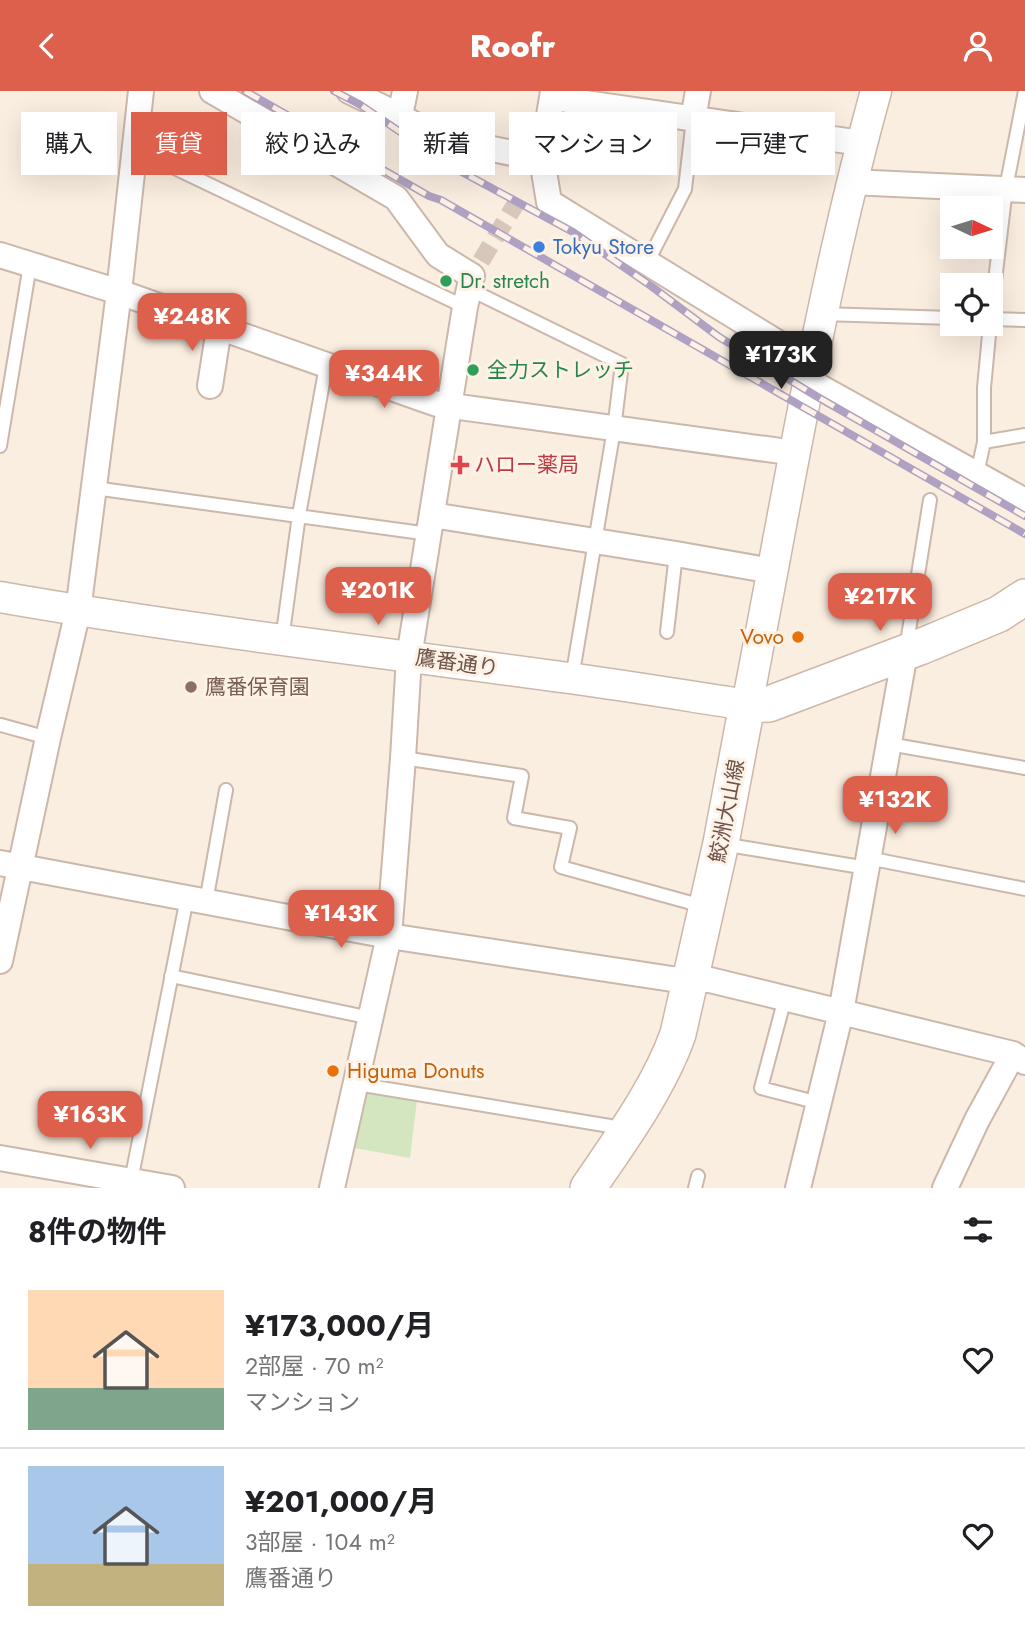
<!DOCTYPE html>
<html lang="ja">
<head>
<meta charset="utf-8">
<style>
	body { margin:0; font-family:Jost,"Noto Sans JP",sans-serif; background:#f2f2f2; color:#202124; height:100vh; display:flex; flex-direction:column; font-size:26px; white-space:nowrap }
	* { box-sizing:border-box; margin:0 }
	p { font-size:23px; color:#757577 }
	.icon { flex:none; width:38px; height:38px; fill:none; stroke:currentColor; stroke-width:2; stroke-linecap:round; stroke-linejoin:round }
	.map { position:relative; height:1097px; overflow:hidden }
	.sheet { display:flex; flex-direction:column; background:#fff; flex:1 }
	.sheet>* { flex:none }
	.guide { position:absolute; left:21px; top:21px; width:984px; height:63px; display:flex; gap:14px }
	.needle { width:46px; rotate:94deg }
	.controls { position:absolute; left:940px; top:105px; display:grid; gap:14px }
	.controls a { display:grid; place-items:center; width:63px; height:63px; border-radius:0px; background:#fff; box-shadow:0 7px 28px #0002; font-size:35px }
	.price { position:absolute; translate:-50% -60px; padding:0 16px; border-radius:14px; background:#dd604c; color:#fff; font-size:23px; line-height:46px; filter:drop-shadow(0 2px 4px #0008) }
	.price::after { content:''; position:absolute; left:50%; top:42px; width:21px; height:16px; margin-left:-10px; background:inherit; clip-path:polygon(0 0,100% 0,50% 100%) }
	.price.current { background:#222; color:#fff }
	ul { padding:0; list-style:none }
	li { display:flex; align-items:center; gap:21px; height:175px; padding:0 28px }
	li+li { border-top:2px solid #e0e0e0 }
	li span { display:grid; place-items:center; flex:none; width:196px; height:140px; border-radius:0px; color:#555 }
	li>.icon { margin-inline-start:auto }
	span .icon { width:84px; height:84px; fill:#fffc; stroke-width:1 }
	li b { font-size:30px }
	h2 { display:flex; justify-content:space-between; align-items:center; height:84px; padding:0 28px; font-size:30px }
	.chip { padding:0 24px; border-radius:0px; background:#fff; box-shadow:0 7px 28px #0002; font-size:24px; line-height:63px }
	.chip.current { background:#dd604c; color:#fff }
	header { display:flex; justify-content:space-between; align-items:center; height:91px; padding:0 28px; background:#dd604c; color:#fff; font-size:32px; font-weight:800 }
	.map>svg:first-child { display:block }
	.green { fill:#d3e6c0 }
	.lines { fill:none; stroke-linecap:round; stroke-linejoin:round }
	.pedestrian-tunnel { stroke:#d7c7ba; stroke-width:18; stroke-dasharray:18 9; stroke-linecap:butt }
	.service-casing { stroke:#ccb7ab; stroke-width:16 }
	.minor-casing { stroke:#ccb7ab; stroke-width:28 }
	.tertiary-casing { stroke:#ccb7ab; stroke-width:33 }
	.secondary-casing { stroke:#cfb6a8; stroke-width:38 }
	.service { stroke:#fff; stroke-width:12 }
	.minor { stroke:#fff; stroke-width:24 }
	.tertiary { stroke:#fff; stroke-width:30 }
	.secondary { stroke:#fff; stroke-width:35 }
	.rail-casing { stroke:#afa1c1; stroke-width:8 }
	.rail { stroke:#fef2e6; stroke-width:5; stroke-dasharray:16; stroke-linecap:butt }
	.shop-dot { fill:#3f7fe0; stroke:#fef2e6; stroke-width:2.5 }
	.leisure-dot { fill:#2e9e5b; stroke:#fef2e6; stroke-width:2.5 }
	.health-dot { fill:#e0444e; stroke:#fef2e6; stroke-width:2.5 }
	.food-dot { fill:#e8710a; stroke:#fef2e6; stroke-width:2.5 }
	.education-dot { fill:#8d6e63; stroke:#fef2e6; stroke-width:2.5 }
	.labels { text-anchor:middle; dominant-baseline:central; stroke-width:6; stroke-linejoin:round; paint-order:stroke }
	.shop-label { font-size:21px; fill:#366cbe; stroke:#fef2e6; text-anchor:start }
	.leisure-label { font-size:21px; fill:#27864d; stroke:#fef2e6; text-anchor:start }
	.health-label { font-size:21px; fill:#be3a42; stroke:#fef2e6; text-anchor:start }
	.food-label { font-size:21px; fill:#c56008; stroke:#fef2e6; text-anchor:end }
	.street-label { font-size:21px; fill:#6f5349; stroke:#fef2e6 }
	.education-label { font-size:21px; fill:#785e54; stroke:#fef2e6; text-anchor:start }
</style>
</head>
<body>
<header><svg class="icon" aria-label="back" viewBox="0 0 24 24"><path d="M15 5l-7 7 7 7"/></svg>Roofr<svg class="icon" aria-label="person" viewBox="0 0 24 24"><circle cx="12" cy="8" r="4"/><path d="M4 21q1-7 8-7t8 7"/></svg></header>
<div class="map">
<svg width="1025" height="1097" viewBox="0 0 1025 1097">
	<rect width="100%" height="100%" fill="#faeee0"/>
	<path class="green" d="M368 1001 417 1009 410 1067 349 1056 361 1004Z"/>
	<g class="lines">
		<path class="pedestrian-tunnel" d="M481 170 518 109"/>
		<defs>
			<path id="service" d="M135 58 465 216
				M647 172 685 98 693 28
				M469 198 622 273 614 338 572 587
				M822 223 952 227
				M990 228 1025 229
				M990 232 1006 97 1025 0
				M984 351 1025 344
				M0 355 30 174
				M977 383 984 351V297L990 233
				M94 397 429 443
				M667 541 676 463
				M282 549 299 424 326 275
				M906 558 930 409
				M1 634 48 647
				M889 653 1025 677
				M403 667 522 685 514 727 570 737 561 776 706 816
				M722 753 867 777
				M868 767 1025 798
				M206 811 226 699
				M171 885 371 927
				M785 907 761 997 819 1012
				M357 993 610 1035 623 1040
				M131 1090 187 807
				M695 1097 698 1085"/>
			<path id="minor" d="M212 0 396 107 438 164 472 185 465 216 409 566 403 667 389 845 332 1097
				M349 0 400 25 437 47 542 68
				M553 0 542 68 549 111 791 260 814 263
				M552 6 572 10 861 52
				M400 25 405 0
				M693 28 698 0
				M851 91 1025 99
				M0 164 119 201 437 313 795 362
				M809 290 1025 410
				M210 295 219 237
				M432 424 676 463 772 480
				M0 772 389 845 672 888 710 889 1013 963 1025 971
				M0 870 48 647 78 520 119 201 141 0
				M0 1067 172 1097
				M798 1097 841 921 905 562
				M945 1097 977 1029 1013 963"/>
			<path id="tertiary" d="M0 506C188 539 379 561 569 587 628 595 688 605 747 614 787 409 820 202 876 0"/>
			<path id="secondary" d="M588 1097C620 1050 659 997 678 943L721 752 747 614 769 613 920 556 999 523 1025 506"/>
		</defs>
		<use href="#service" class="service-casing"/>
		<use href="#minor" class="minor-casing"/>
		<use href="#tertiary" class="tertiary-casing"/>
		<use href="#secondary" class="secondary-casing"/>
		<use href="#service" class="service"/>
		<use href="#minor" class="minor"/>
		<use href="#tertiary" class="tertiary"/>
		<use href="#secondary" class="secondary"/>
		<defs>
			<path id="rail" d="M245 0 429 105 441 109 1025 443
				M334 0 359 13 449 74 573 141 651 195 719 246 816 305 1025 425"/>
		</defs>
		<use href="#rail" class="rail-casing"/>
		<use href="#rail" class="rail"/>
	</g>
	<circle class="shop-dot" cx="539" cy="156" r="7"/>
	<g class="leisure-dot">
		<circle cx="446" cy="190" r="7"/>
		<circle cx="473" cy="279" r="7"/>
	</g>
	<path class="health-dot" d="M456.5 363.5h7v7h7v7h-7v7h-7v-7h-7v-7h7z"/>
	<g class="food-dot">
		<circle cx="798" cy="546" r="7"/>
		<circle cx="333" cy="980" r="7"/>
	</g>
	<circle class="education-dot" cx="191" cy="596" r="7"/>
	<g class="labels">
		<g class="shop-label">
			<text x="553" y="156">Tokyu Store</text>
		</g>
		<g class="leisure-label">
			<text x="460" y="190">Dr. stretch</text>
			<text x="487" y="279">全力ストレッチ</text>
		</g>
		<g class="health-label">
			<text x="474" y="374">ハロー薬局</text>
		</g>
		<g class="food-label">
			<text x="784" y="546">Vovo</text>
			<text x="347" y="980" text-anchor="start">Higuma Donuts</text>
		</g>
		<g class="street-label">
			<text transform="translate(457 572) rotate(8)">鷹番通り</text>
			<text transform="translate(727 720) rotate(-79)">鮫洲大山線</text>
		</g>
		<g class="education-label">
			<text x="205" y="596">鷹番保育園</text>
		</g>
	</g>
</svg>
<div class="controls">
<a><svg class="needle" viewBox="-14 -14 28 28"><path d="M0-13l5 13h-10z" fill="#e53935"/><path d="M0 13l5-13h-10z" fill="#757577"/></svg></a>
<a><svg class="icon" aria-label="locate" viewBox="0 0 24 24"><circle cx="12" cy="12" r="6"/><path d="M12 2v4M12 18v4M2 12h4M18 12h4"/></svg></a>
</div>
<b class="price" style="left:192px;top:262px">¥248K</b>
<b class="price current" style="left:781px;top:300px">¥173K</b>
<b class="price" style="left:384px;top:319px">¥344K</b>
<b class="price" style="left:378px;top:536px">¥201K</b>
<b class="price" style="left:880px;top:542px">¥217K</b>
<b class="price" style="left:895px;top:745px">¥132K</b>
<b class="price" style="left:341px;top:859px">¥143K</b>
<b class="price" style="left:90px;top:1060px">¥163K</b>
<div class="guide">
<a class="chip">購入</a>
<a class="chip current">賃貸</a>
<a class="chip">絞り込み</a>
<a class="chip">新着</a>
<a class="chip">マンション</a>
<a class="chip">一戸建て</a>
</div>
</div>
<section class="sheet">
<h2>8件の物件<svg class="icon" aria-label="filters" viewBox="0 0 24 24"><path d="M4 7h16M4 17h16"/><circle cx="9" cy="7" r="2"/><circle cx="15" cy="17" r="2"/></svg></h2>
<ul>
<li><span style="background:linear-gradient(#ffd9b3 70%,#7fa58c 0)"><svg class="icon" aria-label="home" viewBox="0 0 24 24"><path d="M3 11l9-7 9 7M6 9v11h12V9"/></svg></span><div><b>¥173,000/月</b><p>2部屋 · 70 m²</p><p>マンション</p></div><svg class="icon" aria-label="heart" viewBox="0 0 24 24"><path d="M12 20l-8-8c-3-5 5-10 8-4 3-6 11-1 8 4z"/></svg></li>
<li><span style="background:linear-gradient(#a9c7e8 70%,#c2b280 0)"><svg class="icon" aria-label="home" viewBox="0 0 24 24"><path d="M3 11l9-7 9 7M6 9v11h12V9"/></svg></span><div><b>¥201,000/月</b><p>3部屋 · 104 m²</p><p>鷹番通り</p></div><svg class="icon" aria-label="heart" viewBox="0 0 24 24"><path d="M12 20l-8-8c-3-5 5-10 8-4 3-6 11-1 8 4z"/></svg></li>
</ul>
</section>
</body>
</html>
